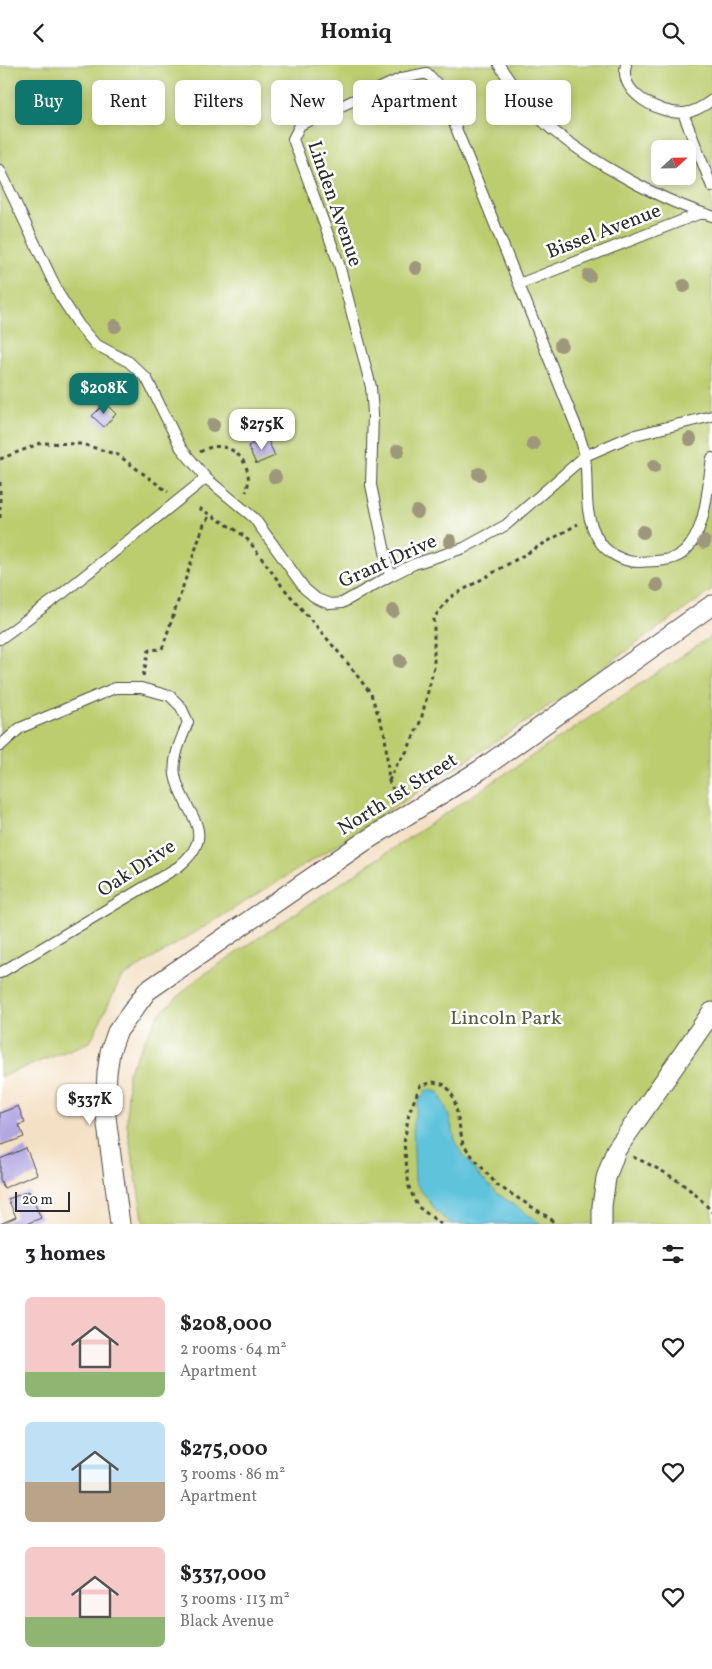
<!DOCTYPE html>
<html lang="en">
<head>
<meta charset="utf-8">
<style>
	body { margin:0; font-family:Vollkorn,serif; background:#f6f6f6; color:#202124; height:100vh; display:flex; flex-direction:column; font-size:19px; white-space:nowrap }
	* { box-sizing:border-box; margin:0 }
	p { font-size:16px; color:#757577 }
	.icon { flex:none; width:28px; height:28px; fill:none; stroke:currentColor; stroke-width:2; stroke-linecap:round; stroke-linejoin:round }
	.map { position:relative; height:1159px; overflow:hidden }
	.panel { display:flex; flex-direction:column; background:#fff; flex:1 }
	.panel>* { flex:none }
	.top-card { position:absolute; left:15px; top:15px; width:682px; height:45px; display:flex; gap:10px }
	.needle { width:32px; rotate:68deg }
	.tools { position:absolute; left:651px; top:75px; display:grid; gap:10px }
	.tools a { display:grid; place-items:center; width:45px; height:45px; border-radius:8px; background:#fff; box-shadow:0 2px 8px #0003; font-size:25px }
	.scale { position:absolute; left:15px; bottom:12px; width:55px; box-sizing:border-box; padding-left:5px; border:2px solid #2b2b2b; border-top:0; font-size:14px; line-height:18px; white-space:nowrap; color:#2b2b2b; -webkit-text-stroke:4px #fff; paint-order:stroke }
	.price { position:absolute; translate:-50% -42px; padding:0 11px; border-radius:10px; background:#fff; color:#222; font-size:16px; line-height:32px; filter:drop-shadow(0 1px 2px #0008) }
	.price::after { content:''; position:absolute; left:50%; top:30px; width:15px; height:11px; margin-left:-8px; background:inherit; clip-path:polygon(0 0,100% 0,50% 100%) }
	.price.active { background:#0f766e; color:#fff }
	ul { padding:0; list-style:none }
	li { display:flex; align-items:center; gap:15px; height:125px; padding:0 25px }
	li span { display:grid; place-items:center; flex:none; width:140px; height:100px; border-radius:8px; color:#555 }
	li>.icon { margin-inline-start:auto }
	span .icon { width:60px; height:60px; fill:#fffc; stroke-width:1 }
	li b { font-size:21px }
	h2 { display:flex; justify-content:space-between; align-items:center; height:60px; padding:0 25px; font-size:21px }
	.pill { padding:0 18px; border-radius:8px; background:#fff; box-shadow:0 2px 8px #0003; font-size:18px; line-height:45px }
	.pill.active { background:#0f766e; color:#fff }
	header { display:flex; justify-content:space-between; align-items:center; height:65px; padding:0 25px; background:#fff; font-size:22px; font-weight:700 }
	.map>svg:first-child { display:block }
	.green { fill:#bccd70; stroke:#747c4e; fill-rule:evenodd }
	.water { fill:#5fc3dc; stroke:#457784 }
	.building { fill:#b3a7e1 }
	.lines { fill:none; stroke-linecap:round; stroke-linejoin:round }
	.lane-casing { stroke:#494642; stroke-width:12 }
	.street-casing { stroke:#494642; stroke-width:21 }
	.path { stroke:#494642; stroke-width:3; stroke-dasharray:4 4; stroke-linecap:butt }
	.lane { stroke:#fff; stroke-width:10 }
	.street { stroke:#fff; stroke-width:19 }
	.tree { fill:#9d977b }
	.labels { text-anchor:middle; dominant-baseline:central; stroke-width:5; stroke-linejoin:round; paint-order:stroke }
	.street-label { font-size:20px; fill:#2b2b2b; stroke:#fff }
	.park-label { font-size:20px; fill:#565c40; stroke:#fff }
</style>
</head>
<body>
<header><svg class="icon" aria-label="back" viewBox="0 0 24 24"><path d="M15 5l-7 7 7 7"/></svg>Homiq<svg class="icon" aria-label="search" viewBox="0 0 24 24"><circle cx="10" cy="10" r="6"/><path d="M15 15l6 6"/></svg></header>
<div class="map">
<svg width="712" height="1159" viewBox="0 0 712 1159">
	<rect width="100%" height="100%" fill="#fff"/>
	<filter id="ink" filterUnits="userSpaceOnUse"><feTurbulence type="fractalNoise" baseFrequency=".02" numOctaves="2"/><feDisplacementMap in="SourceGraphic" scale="10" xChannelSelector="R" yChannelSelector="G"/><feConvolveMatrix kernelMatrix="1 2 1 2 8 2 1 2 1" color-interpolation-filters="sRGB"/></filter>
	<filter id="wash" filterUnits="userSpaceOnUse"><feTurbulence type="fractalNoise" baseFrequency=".0096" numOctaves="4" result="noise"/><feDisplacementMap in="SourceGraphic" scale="20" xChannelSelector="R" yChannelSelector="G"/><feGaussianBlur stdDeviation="1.12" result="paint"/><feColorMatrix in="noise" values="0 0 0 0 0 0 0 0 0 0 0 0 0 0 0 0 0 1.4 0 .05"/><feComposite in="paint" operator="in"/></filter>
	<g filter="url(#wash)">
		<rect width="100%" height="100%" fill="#f4e0c4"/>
		<path class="green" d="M0 0H712V525L526 657 324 788 121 913 90 977 0 1012ZM660 84H688V111H660Z
			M712 571V1159H144L127 1060 128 1007 158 950 197 914Z"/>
		<path class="water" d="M426 1025 439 1027 448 1048 457 1081 477 1108 498 1129 541 1159H452L437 1147 415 1117 413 1059 418 1037Z"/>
		<g id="blocks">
			<path class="building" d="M105 338 116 349 104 362 92 351Z
				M267 373 275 391 256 399 248 381Z
				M18 1041 25 1058 19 1060 24 1072 2 1080 0 1074V1048Z
				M26 1083 37 1109 4 1123 0 1114V1094Z
				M29 1126 41 1153 26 1159H0L16 1152 8 1134Z"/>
		</g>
	</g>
	<g filter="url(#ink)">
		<use href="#blocks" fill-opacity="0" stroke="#494642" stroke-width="1"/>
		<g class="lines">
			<defs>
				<path id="lane" d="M499 0C514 22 530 46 550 63 592 97 661 136 712 151
					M626 0C618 29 661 49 684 48 695 47 704 41 712 35
					M683 48 712 122
					M0 105 60 231 79 260 95 279 129 297 147 314 181 383 206 413 254 453 305 524 317 534 330 539 342 538 390 511 414 499 464 483 506 460 585 391 631 371 712 351
					M519 219 701 148
					M390 511 371 420 373 349 371 322 339 199 293 74 300 60 402 13 427 8 439 21 578 366C580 374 584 383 585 392 589 421 582 447 598 474 605 487 624 498 640 497 653 496 673 497 684 487 707 466 707 422 712 393
					M0 574 63 528 206 413
					M0 681 20 663 115 623H141L170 631 181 642 188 657C182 673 172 692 175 710 182 749 222 766 178 802L0 908"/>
				<path id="street" d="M120 1159 105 1044 107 1008 110 987 117 967 147 926 362 778 480 705 712 540
					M602 1159V1141L606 1113 616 1085 712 947"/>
			</defs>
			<use href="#lane" class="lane-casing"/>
			<use href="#street" class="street-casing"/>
			<path class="path" d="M200 387C228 369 257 398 246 427
				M0 394 41 378 82 379 118 390 168 427
				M0 417V455
				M199 443 239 467 249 476 282 521 346 596 371 629 385 670 389 716 398 735
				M143 611 149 585 162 584 204 459 210 450
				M389 716 395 702 407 686 421 655 434 602V553L449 533 578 459
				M633 1092C663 1105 691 1121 712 1147
				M441 1159 417 1141 409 1122 404 1078 409 1048 420 1021 433 1017 446 1020 454 1033 463 1079 472 1091 497 1120 551 1154 554 1159"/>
			<use href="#lane" class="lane"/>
			<use href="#street" class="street"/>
		</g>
		<g class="tree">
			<circle cx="416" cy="203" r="7"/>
			<circle cx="589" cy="211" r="7"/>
			<circle cx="684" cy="221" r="7"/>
			<circle cx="115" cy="261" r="7"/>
			<circle cx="561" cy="280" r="7"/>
			<circle cx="213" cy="360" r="7"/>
			<circle cx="690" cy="374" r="7"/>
			<circle cx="257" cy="375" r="7"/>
			<circle cx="533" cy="379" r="7"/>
			<circle cx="398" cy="386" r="7"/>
			<circle cx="654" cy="401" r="7"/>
			<circle cx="479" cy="409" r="7"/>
			<circle cx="275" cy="412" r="7"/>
			<circle cx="417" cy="447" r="7"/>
			<circle cx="643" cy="467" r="7"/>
			<circle cx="450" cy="476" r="7"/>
			<circle cx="704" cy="477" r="7"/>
			<circle cx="657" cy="520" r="7"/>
			<circle cx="393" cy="546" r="7"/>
			<circle cx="400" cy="596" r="7"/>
		</g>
	</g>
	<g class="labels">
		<g class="street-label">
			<text transform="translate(334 139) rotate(71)">Linden Avenue</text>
			<text transform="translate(604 167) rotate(-21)">Bissel Avenue</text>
			<text transform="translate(388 497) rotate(-24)">Grant Drive</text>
			<text transform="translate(398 730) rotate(-32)">North 1st Street</text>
			<text transform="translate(137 804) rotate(-33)">Oak Drive</text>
		</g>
		<g class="park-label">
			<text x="506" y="954">Lincoln Park</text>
		</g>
	</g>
</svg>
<div class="tools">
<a><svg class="needle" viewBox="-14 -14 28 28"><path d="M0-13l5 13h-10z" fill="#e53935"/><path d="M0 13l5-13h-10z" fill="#757577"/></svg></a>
</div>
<div class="scale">20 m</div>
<b class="price active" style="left:104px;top:350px">$208K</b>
<b class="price" style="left:262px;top:386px">$275K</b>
<b class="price" style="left:90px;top:1061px">$337K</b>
<div class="top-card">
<a class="pill active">Buy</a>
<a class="pill">Rent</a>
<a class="pill">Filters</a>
<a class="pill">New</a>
<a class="pill">Apartment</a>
<a class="pill">House</a>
</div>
</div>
<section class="panel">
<h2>3 homes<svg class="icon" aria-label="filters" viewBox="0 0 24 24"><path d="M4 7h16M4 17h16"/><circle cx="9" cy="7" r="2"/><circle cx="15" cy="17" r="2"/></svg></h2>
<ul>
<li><span style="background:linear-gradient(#f6c9c9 75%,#8fb573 0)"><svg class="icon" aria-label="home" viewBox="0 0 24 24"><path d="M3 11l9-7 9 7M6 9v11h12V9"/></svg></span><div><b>$208,000</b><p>2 rooms · 64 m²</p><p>Apartment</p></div><svg class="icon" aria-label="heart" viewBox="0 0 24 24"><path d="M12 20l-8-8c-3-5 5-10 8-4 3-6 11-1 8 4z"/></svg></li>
<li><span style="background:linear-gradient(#bfe0f5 60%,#b9a48a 0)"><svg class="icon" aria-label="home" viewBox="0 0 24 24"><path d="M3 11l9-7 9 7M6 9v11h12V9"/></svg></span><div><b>$275,000</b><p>3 rooms · 86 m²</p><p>Apartment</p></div><svg class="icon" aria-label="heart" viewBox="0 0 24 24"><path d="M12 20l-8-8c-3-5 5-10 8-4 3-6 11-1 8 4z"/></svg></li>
<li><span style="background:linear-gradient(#f6c9c9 70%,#8fb573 0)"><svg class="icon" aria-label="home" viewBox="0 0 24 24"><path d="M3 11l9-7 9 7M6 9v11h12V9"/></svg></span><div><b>$337,000</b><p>3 rooms · 113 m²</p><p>Black Avenue</p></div><svg class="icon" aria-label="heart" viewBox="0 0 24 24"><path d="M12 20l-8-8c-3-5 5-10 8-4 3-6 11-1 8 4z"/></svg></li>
</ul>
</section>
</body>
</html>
